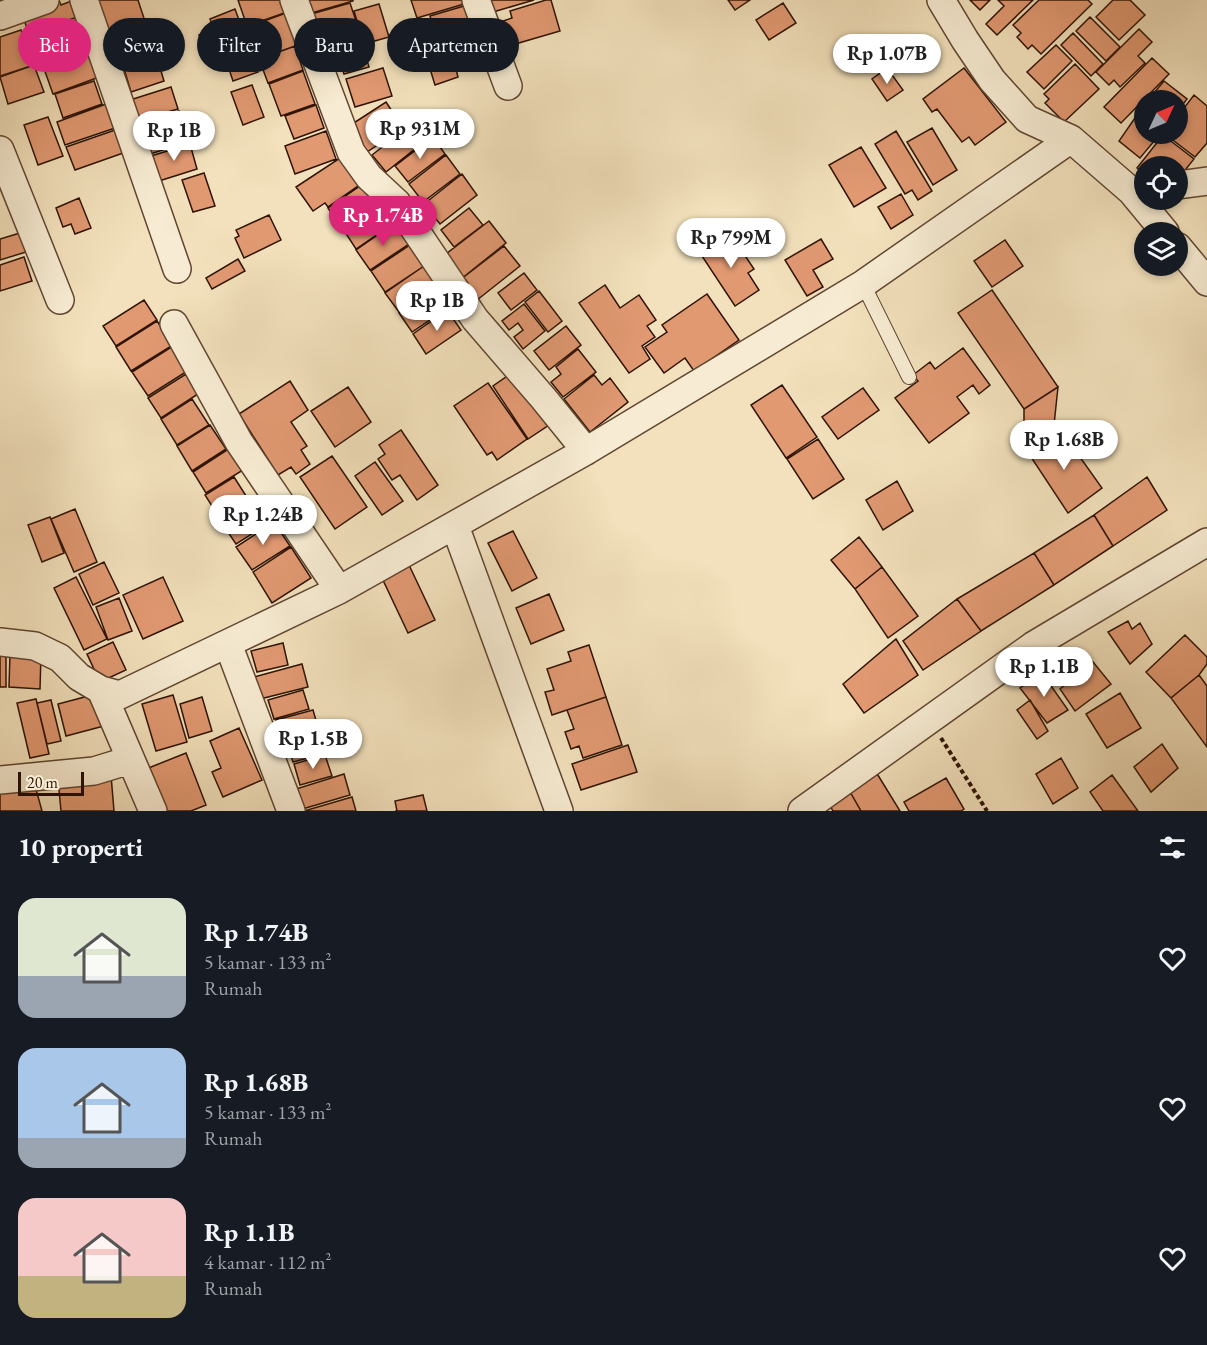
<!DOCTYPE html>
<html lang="id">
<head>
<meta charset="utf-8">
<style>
	body { margin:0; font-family:"EB Garamond",serif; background:#242831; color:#f1f3f6; height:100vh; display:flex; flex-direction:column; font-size:22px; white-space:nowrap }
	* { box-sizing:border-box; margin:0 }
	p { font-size:20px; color:#9ea1a6 }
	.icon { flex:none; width:33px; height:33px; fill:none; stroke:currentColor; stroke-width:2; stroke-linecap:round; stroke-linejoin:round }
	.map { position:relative; height:811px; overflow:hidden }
	.sheet { display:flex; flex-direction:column; background:#171b24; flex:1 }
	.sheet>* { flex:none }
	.hud { position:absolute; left:18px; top:18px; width:600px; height:54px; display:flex; gap:12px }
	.needle { width:39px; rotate:46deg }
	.controls { position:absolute; left:1134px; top:90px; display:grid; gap:12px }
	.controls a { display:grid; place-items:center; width:54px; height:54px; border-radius:50%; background:#171b24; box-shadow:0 3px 9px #0003; font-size:30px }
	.scale { position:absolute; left:18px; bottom:15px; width:66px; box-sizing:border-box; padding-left:6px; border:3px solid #2f1304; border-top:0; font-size:16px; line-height:21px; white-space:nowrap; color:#2f1304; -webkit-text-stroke:4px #f7ecd3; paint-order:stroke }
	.price { position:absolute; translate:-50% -51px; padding:0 14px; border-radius:21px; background:#fff; color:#222; font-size:20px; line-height:39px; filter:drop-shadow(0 2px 3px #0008) }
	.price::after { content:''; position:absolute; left:50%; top:36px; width:18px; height:14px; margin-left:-9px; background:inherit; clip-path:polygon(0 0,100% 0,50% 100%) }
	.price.active { background:#db2777; color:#fff }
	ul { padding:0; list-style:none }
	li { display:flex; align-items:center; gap:18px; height:150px; padding:0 18px }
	li span { display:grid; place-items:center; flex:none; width:168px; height:120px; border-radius:18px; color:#555 }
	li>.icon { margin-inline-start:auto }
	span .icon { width:72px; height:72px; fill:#fffc; stroke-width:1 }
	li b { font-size:26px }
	h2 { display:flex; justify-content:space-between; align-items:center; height:72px; padding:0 18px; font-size:26px }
	.tag { padding:0 21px; border-radius:27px; background:#171b24; box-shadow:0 3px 9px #0003; font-size:21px; line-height:54px }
	.tag.active { background:#db2777; color:#fff }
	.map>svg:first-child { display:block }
	.building { fill:#e19972; stroke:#2f1304; stroke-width:1.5 }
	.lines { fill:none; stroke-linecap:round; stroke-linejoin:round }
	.lane-casing { stroke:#604632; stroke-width:16 }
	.street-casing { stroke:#604632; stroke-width:30 }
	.path { stroke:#2f1304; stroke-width:4; stroke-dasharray:4.5 3; stroke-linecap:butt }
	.lane { stroke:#f7ecd3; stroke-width:14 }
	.street { stroke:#f7ecd3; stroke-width:27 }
</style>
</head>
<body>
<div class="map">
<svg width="1207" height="811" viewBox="0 0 1207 811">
	<rect width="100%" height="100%" fill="#f2e1bc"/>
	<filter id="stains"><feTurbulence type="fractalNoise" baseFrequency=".00333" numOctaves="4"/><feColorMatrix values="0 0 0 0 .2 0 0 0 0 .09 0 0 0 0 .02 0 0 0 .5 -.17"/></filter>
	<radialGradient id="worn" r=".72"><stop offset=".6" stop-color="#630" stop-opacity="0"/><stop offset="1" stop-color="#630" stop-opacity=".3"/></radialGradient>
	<path class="building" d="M52 0H59L61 5 74 0 80 16 29 34 21 11Z
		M96 0H138L154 49 115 61Z
		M238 0H282L287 12 247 26Z
		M304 0H353V1L308 14Z
		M411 0H462L464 4 417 18Z
		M489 0H534L493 12Z
		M546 0H551L560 31 505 47 497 23 512 18 510 11Z
		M728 0H750L735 10Z
		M970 0H990L980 10Z
		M998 0H1033L997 35 986 24 1004 6Z
		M1039 0H1088L1092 4 1041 54 1032 45 1028 49 1017 37 1021 33 1013 25Z
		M1113 0H1130L1145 15 1119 40 1096 17Z
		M350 3 357 24 314 37 308 15Z
		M783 3 796 23 769 40 756 20Z
		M379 4 389 37 364 44 354 11Z
		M464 6 472 31 437 41 430 16Z
		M235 9 258 72 233 81 226 60 210 66 199 35 214 30 210 19Z
		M286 13 298 45 259 59 248 27Z
		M1090 17 1120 47 1106 61 1076 31Z
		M78 19 88 45 42 61 32 36Z
		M357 26 369 67 344 74 331 33Z
		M1139 29 1152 42 1138 56 1145 63 1120 87 1114 80 1109 85 1096 72Z
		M21 30 34 65 0 76V37Z
		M477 30 486 60 456 69 458 77 435 85 423 46Z
		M1073 33 1103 64 1091 76 1061 45Z
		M1056 45 1072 61 1044 89 1027 72Z
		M91 46 102 76 53 94 42 63Z
		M295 46 303 70 268 83 259 59Z
		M155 51 164 81 131 92 122 62Z
		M1152 58 1169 74 1121 123 1104 107Z
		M1075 64 1099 89 1064 122 1045 103 1049 99 1044 94Z
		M34 65 44 92 8 104 0 77Z
		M383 68 392 96 355 107 346 79Z
		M887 68 903 90 887 101 872 79Z
		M964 68 1006 122 975 145 969 137 962 142 937 109 932 112 923 99Z
		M303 71 315 104 281 116 269 84Z
		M94 81 102 104 63 118 55 94Z
		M1164 81 1187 99 1178 111V100H1148Z
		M252 85 264 117 243 125 231 92Z
		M171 87 178 109 137 121 130 100Z
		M1194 95 1207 106V143L1195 157 1165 134H1178V116Z
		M386 102 403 128 364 154 346 128Z
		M109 103 118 127 65 145 57 122Z
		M316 105 324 128 294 139 285 116Z
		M1144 105V134H1160L1140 158 1119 141Z
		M179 111 188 142 150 154 140 123Z
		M48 117 63 156 38 165 24 125Z
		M418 119 431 136 386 172 372 155Z
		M932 128 957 170 933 185 907 142Z
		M118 129 126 152 75 170 66 147Z
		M326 131 336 159 295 174 285 146Z
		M896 131 932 191 918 200 912 190 905 194 875 144Z
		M1163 135 1194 159 1178 179V166H1144V174L1137 168Z
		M433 137 445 154 408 182 395 166Z
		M190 144 197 169 159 181 151 156Z
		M861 147 886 188 854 207 829 165Z
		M346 154 365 181 328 207 325 203 313 211 296 187Z
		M446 155 460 174 423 202 409 184Z
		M204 173 215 206 193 212 182 180Z
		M462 174 477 195 440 224 424 204Z
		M366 182 380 203 342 229 328 208Z
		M901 194 913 215 891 229 878 207Z
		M79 198 91 228 75 234 71 224 63 227 56 208Z
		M381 203 394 223 356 249 343 229Z
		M469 208 483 225 454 247 441 230Z
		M269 215 281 240 244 258 235 238 239 236 236 230Z
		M489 221 506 243 456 283 438 260Z
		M395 223 409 244 370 270 356 250Z
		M20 233 26 252 0 260V239Z
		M730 233 754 269 748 273 759 290 735 306 700 253Z
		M821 239 833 259 813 270 823 287 807 296 785 260Z
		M1005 240 1023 266 992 287 974 261Z
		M410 245 424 266 385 292 371 271Z
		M504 246 520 266 472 304 456 283Z
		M24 257 32 281 0 291V265Z
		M238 259 245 271 212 289 206 278Z
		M424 266 438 286 399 312 385 293Z
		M524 273 537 290 511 310 498 293Z
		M605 285 620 308 639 295 656 320 647 326 655 337 642 346 650 359 629 373 579 303Z
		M433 290 446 309 412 332 399 313Z
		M992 290 1058 387 1024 409 958 313Z
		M539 291 562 321 548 332 525 302Z
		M707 294 739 340 694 371 685 358 664 373 645 347 667 332 662 325Z
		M144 300 157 320 116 346 103 326Z
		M524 304 545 331 523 349 514 337 523 330 518 323 509 330 502 321Z
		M447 310 461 330 426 354 413 334Z
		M157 321 173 345 131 371 116 347Z
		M566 326 581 345 549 370 534 351Z
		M173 346 189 370 148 396 132 372Z
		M963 348 990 385 979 394 973 385 957 397 969 413 929 443 895 398 918 381 913 375 930 362 935 369Z
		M578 349 596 372 563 397 551 382 561 374 556 367Z
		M513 372 549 425 528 439 493 386Z
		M186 374 198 394 161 418 148 398Z
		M594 375 602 385 610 378 628 402 590 432 564 399Z
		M290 381 308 410 291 422 307 446 301 450 310 464 296 474 291 467 278 475 239 414Z
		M488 383 527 439 497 460 492 452 487 455 454 406Z
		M782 385 817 437 786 458 751 405Z
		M348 387 371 422 335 447 311 411Z
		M1058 387 1054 425 1024 442V409Z
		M863 388 879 410 838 439 822 417Z
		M192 399 209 425 177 445 161 419Z
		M210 425 226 449 192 471 177 446Z
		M1060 429 1102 488 1068 513 1027 451Z
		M401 430 438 485 417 500 400 475 392 480 378 459 385 454 379 445Z
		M818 439 844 479 813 499 787 459Z
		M230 448 243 470 206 493 193 472Z
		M332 456 367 507 335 529 300 477Z
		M375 462 403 501 382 515 355 476Z
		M234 477 248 499 219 517 205 495Z
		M1147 477 1167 510 1113 546 1094 515Z
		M897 481 913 511 883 530 866 500Z
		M249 500 253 505 261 500 274 520 236 544 219 519Z
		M75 509 97 562 74 572 51 519Z
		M1094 515 1113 546 1054 585 1034 553Z
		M50 517 64 553 42 562 28 525Z
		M274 522 290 546 252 570 236 547Z
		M513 531 537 578 512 591 488 543Z
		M859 537 882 567 855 589 831 560Z
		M291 547 311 578 272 603 253 572Z
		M1034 553 1054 585 981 631 957 599Z
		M104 562 119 593 93 605 79 574Z
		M409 565 435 620 408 633 382 578Z
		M882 567 918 616 888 638 855 589Z
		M76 577 107 639 84 650 54 588Z
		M163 577 183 621 143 639 123 595Z
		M549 594 564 630 531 644 516 608Z
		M119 598 132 631 108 640 96 607Z
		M957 599 981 631 923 670 903 641Z
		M1128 621 1132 629 1140 623 1152 644 1130 664 1108 632Z
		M1185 635 1207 657V664L1199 675 1171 698 1146 672Z
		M896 639 918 675 864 713 843 684Z
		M113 642 126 670 100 682 87 654Z
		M283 643 288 665 257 672 251 651Z
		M589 645 606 697 552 715 545 692 554 690 547 669 571 661 568 652Z
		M0 652H6V687H0Z
		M10 654 41 655 40 689 9 687Z
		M1093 662 1111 684 1075 711 1060 689Z
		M302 664 308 687 260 699 254 677Z
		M1042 673 1068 710 1047 723 1020 688Z
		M1199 675 1207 686V747L1171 698Z
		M303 690 309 709 274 719 268 700Z
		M1120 693 1141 728 1107 748 1086 714Z
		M96 694 104 726 66 736 58 704Z
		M173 695 187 742 156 751 142 704Z
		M202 697 212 731 189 738 180 704Z
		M606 697 622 745 583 758 579 746 571 749 565 732 574 729 567 710Z
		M36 699 49 754 30 758 17 703Z
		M51 700 61 741 47 744 37 703Z
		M1030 700 1048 731 1037 739 1017 710Z
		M313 710 319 731 283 741 276 720Z
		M239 728 262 780 223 797 212 772 221 768 210 741Z
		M320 732 326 753 293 762 287 742Z
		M1162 744 1178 768 1151 792 1134 767Z
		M628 745 637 772 581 790 572 764Z
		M186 753 206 805 191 811H163L146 769Z
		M325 755 332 776 300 785 294 764Z
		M1061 758 1078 788 1053 804 1036 774Z
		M876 772 900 811H861L849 790Z
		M344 774 350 795 299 810 293 790Z
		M111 775 114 811H61L58 779Z
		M1112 775 1138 811H1103L1090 792Z
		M946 778 964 809 961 811H909L904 802Z
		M34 782 42 811H0V792Z
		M849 790 861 811H833L829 804Z
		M423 795 427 811H395H397L395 801Z
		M352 797 356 811H304Z"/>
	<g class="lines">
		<defs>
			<path id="lane" d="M863 284 909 377"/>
			<path id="street" d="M84 0 177 269
				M294 0 351 152 369 177 397 203 475 319 544 399 586 451
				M476 0 508 86
				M941 0 965 40 992 80 1027 119 1071 139 1131 191 1165 232
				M0 16 45 0
				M0 150 60 300
				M1178 185 1207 181
				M1178 247 1207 282
				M174 324 239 442 339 590
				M455 526 559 811
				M0 642 35 646 60 658 79 677 101 690 120 695 339 590 586 451 863 284 1071 139
				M228 644 291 811
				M101 690 153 811
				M0 780 94 771 130 760
				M802 811 1034 645 1207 542"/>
		</defs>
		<use href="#lane" class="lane-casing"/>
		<use href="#street" class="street-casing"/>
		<path class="path" d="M941 738 987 811"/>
		<use href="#lane" class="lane"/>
		<use href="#street" class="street"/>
	</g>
	<rect width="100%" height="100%" filter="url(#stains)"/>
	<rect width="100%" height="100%" fill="url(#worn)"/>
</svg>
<div class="controls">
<a><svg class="needle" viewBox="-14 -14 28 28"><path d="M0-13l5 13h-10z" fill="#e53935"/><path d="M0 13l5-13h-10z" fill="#9ea1a6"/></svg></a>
<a><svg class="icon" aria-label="locate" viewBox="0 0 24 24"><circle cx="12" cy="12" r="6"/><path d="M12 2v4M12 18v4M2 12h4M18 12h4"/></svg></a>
<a><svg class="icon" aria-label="layers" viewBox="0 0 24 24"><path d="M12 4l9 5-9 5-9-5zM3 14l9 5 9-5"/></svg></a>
</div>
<div class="scale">20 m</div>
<b class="price" style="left:887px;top:85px">Rp 1.07B</b>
<b class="price" style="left:420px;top:160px">Rp 931M</b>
<b class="price" style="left:174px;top:162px">Rp 1B</b>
<b class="price active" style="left:383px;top:247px">Rp 1.74B</b>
<b class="price" style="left:731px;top:269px">Rp 799M</b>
<b class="price" style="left:437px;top:332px">Rp 1B</b>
<b class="price" style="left:1064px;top:471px">Rp 1.68B</b>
<b class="price" style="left:263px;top:546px">Rp 1.24B</b>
<b class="price" style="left:1044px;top:698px">Rp 1.1B</b>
<b class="price" style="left:313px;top:770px">Rp 1.5B</b>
<div class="hud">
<a class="tag active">Beli</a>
<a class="tag">Sewa</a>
<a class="tag">Filter</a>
<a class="tag">Baru</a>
<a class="tag">Apartemen</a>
</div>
</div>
<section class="sheet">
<h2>10 properti<svg class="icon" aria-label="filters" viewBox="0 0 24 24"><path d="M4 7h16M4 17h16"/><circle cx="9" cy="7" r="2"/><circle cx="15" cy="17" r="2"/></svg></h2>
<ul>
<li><span style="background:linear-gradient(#dfe7d0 65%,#9aa5b1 0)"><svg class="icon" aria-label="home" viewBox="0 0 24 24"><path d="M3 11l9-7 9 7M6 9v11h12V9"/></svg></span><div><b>Rp 1.74B</b><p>5 kamar · 133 m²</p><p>Rumah</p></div><svg class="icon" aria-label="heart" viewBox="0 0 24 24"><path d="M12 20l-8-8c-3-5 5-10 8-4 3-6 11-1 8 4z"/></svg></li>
<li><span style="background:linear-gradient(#a9c7e8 75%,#9aa5b1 0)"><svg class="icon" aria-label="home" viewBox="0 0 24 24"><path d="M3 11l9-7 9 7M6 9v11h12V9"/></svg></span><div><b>Rp 1.68B</b><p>5 kamar · 133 m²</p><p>Rumah</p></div><svg class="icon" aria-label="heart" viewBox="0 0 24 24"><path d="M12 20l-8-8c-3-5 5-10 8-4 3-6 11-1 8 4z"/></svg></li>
<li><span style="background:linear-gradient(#f6c9c9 65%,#c2b280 0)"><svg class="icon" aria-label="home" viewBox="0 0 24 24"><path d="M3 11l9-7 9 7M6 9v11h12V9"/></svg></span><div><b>Rp 1.1B</b><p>4 kamar · 112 m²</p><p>Rumah</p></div><svg class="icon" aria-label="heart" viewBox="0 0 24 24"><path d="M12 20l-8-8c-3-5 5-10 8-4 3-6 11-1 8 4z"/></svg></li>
</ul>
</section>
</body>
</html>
